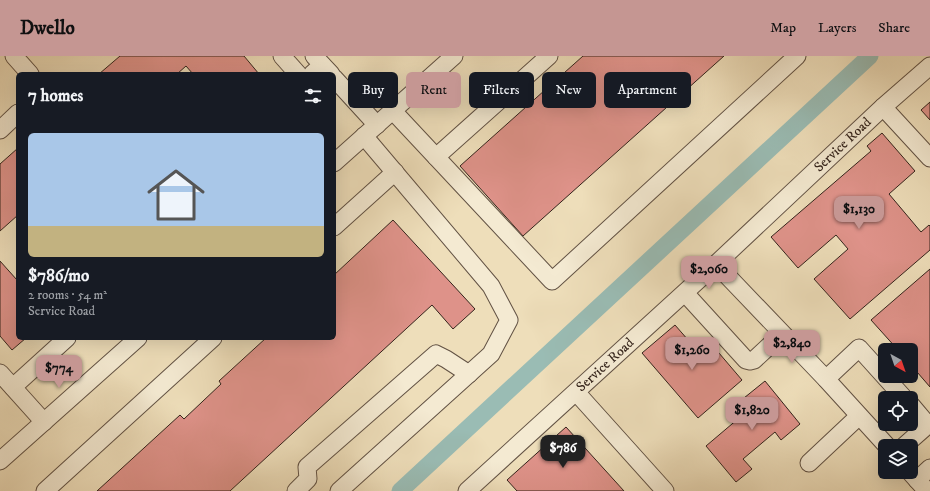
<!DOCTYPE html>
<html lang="en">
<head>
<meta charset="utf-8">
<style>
	body { margin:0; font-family:"IM FELL DW Pica",serif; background:#242831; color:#f1f3f6; height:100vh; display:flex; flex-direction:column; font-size:15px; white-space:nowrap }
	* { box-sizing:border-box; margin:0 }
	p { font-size:13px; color:#9ea1a6 }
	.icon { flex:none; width:22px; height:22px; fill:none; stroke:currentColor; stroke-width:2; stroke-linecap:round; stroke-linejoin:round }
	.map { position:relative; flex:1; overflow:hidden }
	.drawer { position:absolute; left:16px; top:16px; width:320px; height:268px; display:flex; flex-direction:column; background:#171b24; border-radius:6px; box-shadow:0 4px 16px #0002 }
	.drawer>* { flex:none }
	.hud { position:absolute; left:348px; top:16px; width:380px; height:36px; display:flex; gap:8px }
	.needle { width:26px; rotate:140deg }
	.fabs { position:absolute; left:878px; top:287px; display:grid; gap:8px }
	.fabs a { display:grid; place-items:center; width:40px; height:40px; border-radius:6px; background:#171b24; box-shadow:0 4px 16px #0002; font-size:20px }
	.price { position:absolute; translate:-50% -34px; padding:0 9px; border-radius:8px; background:#c59692; color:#111; font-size:13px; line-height:26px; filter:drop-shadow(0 1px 2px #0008) }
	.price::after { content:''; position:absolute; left:50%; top:24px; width:12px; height:9px; margin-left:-6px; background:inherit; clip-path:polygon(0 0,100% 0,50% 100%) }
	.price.current { background:#222; color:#fff }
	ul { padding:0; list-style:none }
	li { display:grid; align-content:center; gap:8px; height:212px; padding:0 12px }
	li span { display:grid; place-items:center; height:124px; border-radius:6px; color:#555 }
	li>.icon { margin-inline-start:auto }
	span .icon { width:72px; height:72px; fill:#fffc; stroke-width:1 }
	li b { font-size:17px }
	h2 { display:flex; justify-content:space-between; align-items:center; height:48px; padding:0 12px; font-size:17px }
	.pill { padding:0 14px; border-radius:6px; background:#171b24; box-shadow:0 4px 16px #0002; font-size:14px; line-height:36px }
	.pill.current { background:#c59692; color:#111 }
	header { display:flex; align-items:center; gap:24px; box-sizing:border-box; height:56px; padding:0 20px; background:#c59692; color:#111 }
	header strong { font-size:19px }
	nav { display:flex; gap:22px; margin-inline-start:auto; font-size:14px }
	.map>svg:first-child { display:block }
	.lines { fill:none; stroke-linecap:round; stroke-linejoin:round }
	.canal { stroke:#9abcb4; stroke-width:17 }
	.building { fill:#de9289; stroke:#34241c }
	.minor-casing { stroke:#625244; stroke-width:19 }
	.minor { stroke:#f4ead2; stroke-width:17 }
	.labels { text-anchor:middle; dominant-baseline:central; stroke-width:4; stroke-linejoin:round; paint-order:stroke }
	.street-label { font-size:14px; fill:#34241c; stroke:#f4ead2 }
</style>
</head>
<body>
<header>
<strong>Dwello</strong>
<nav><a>Map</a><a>Layers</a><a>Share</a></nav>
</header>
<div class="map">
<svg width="930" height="435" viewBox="0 0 930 435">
	<rect width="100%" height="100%" fill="#eedeba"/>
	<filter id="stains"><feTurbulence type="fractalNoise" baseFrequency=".005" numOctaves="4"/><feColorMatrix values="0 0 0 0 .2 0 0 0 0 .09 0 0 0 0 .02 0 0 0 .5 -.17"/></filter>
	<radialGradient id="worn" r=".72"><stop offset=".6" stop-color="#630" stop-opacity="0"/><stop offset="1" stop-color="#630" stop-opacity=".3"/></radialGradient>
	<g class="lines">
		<path class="canal" d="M400 435 870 0"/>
	</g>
	<path class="building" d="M120 0H244L259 18H193L186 10 177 18H99Z
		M583 0H724L523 180 460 110Z
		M930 46V64L921 54Z
		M882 77 915 115 889 138 921 176 929 169 930 170V194L850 263 814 223 848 193 836 179 798 212 771 181 871 95 867 90Z
		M18 92V159L0 175V108Z
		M393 164 475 253 453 273 432 249 230 435H97L180 359 184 363 221 328 219 325 266 282H334V219Z
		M0 205 17 224 18 223V282H26L12 294 0 280Z
		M930 213V331L911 309V294H898L871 264Z
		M675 269 702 300 713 290 742 324 698 362 642 297Z
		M765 325 800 368 781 384 775 376 743 403 752 413 736 426 706 390 752 351 744 342Z
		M566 371 624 435H517L507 424Z"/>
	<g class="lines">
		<defs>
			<g id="minor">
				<path d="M14 0 30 18"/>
				<path d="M282 0 298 18"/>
				<path d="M314 0 331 18"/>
				<path d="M312 18 322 9"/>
				<path d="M334 22 377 69"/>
				<path d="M883 51 930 102"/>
				<path d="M393 55 552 225 797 0"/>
				<path d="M0 74 18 57"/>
				<path d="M436 101 549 0"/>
				<path d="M334 107 454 0"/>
				<path d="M334 171 395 116"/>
				<path d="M716 208 826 323 887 390"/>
				<path d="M685 237 746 304 750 305 754 304 782 278"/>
				<path d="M0 317 44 366"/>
				<path d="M826 323 859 292 904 342"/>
				<path d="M13 331 67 282"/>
				<path d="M576 336 665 435"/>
				<path d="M911 349 928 369"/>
				<path d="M904 390 930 367"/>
				<path d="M0 405 138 282"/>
				<path d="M809 407 859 360"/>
				<path d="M910 416 927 435"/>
				<path d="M917 424 930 412"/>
				<path d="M45 435 213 282"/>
				<path d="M296 435 308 423 307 411 436 298 446 303 469 318"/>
				<path d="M339 435 491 298 509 264 491 230 364 80"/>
				<path id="s1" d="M467 435 716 208 883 51 930 10"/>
			</g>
		</defs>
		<use href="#minor" class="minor-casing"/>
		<use href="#minor" class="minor"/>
	</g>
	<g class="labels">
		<g class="street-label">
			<text stroke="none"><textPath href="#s1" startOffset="511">Service Road</textPath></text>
			<text stroke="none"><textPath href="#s1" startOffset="187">Service Road</textPath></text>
		</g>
	</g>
	<rect width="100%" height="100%" filter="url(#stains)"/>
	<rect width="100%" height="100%" fill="url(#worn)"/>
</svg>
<div class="fabs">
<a><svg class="needle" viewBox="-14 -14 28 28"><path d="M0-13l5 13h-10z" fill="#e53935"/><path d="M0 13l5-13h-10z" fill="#9ea1a6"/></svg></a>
<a><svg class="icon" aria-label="locate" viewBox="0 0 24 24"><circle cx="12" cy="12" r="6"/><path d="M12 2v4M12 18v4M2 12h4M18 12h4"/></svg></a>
<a><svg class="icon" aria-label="layers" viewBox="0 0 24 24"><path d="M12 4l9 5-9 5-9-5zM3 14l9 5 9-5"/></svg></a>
</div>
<b class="price" style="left:859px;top:174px">$1,130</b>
<b class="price" style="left:709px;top:234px">$2,060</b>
<b class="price" style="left:792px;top:308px">$2,840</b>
<b class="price" style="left:692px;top:315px">$1,260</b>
<b class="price" style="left:59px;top:333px">$774</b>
<b class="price" style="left:752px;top:375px">$1,820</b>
<b class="price current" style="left:563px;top:413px">$786</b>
<div class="hud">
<a class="pill">Buy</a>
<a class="pill current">Rent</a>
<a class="pill">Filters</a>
<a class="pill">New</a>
<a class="pill">Apartment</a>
</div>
<section class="drawer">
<h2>7 homes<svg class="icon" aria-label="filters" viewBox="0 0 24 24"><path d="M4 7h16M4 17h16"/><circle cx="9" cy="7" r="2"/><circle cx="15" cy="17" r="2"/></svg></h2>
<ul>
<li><span style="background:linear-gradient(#a9c7e8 75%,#c2b280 0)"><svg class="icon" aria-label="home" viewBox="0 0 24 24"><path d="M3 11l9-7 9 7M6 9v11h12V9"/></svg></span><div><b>$786/mo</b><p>2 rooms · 54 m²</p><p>Service Road</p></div></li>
</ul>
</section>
</div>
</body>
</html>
